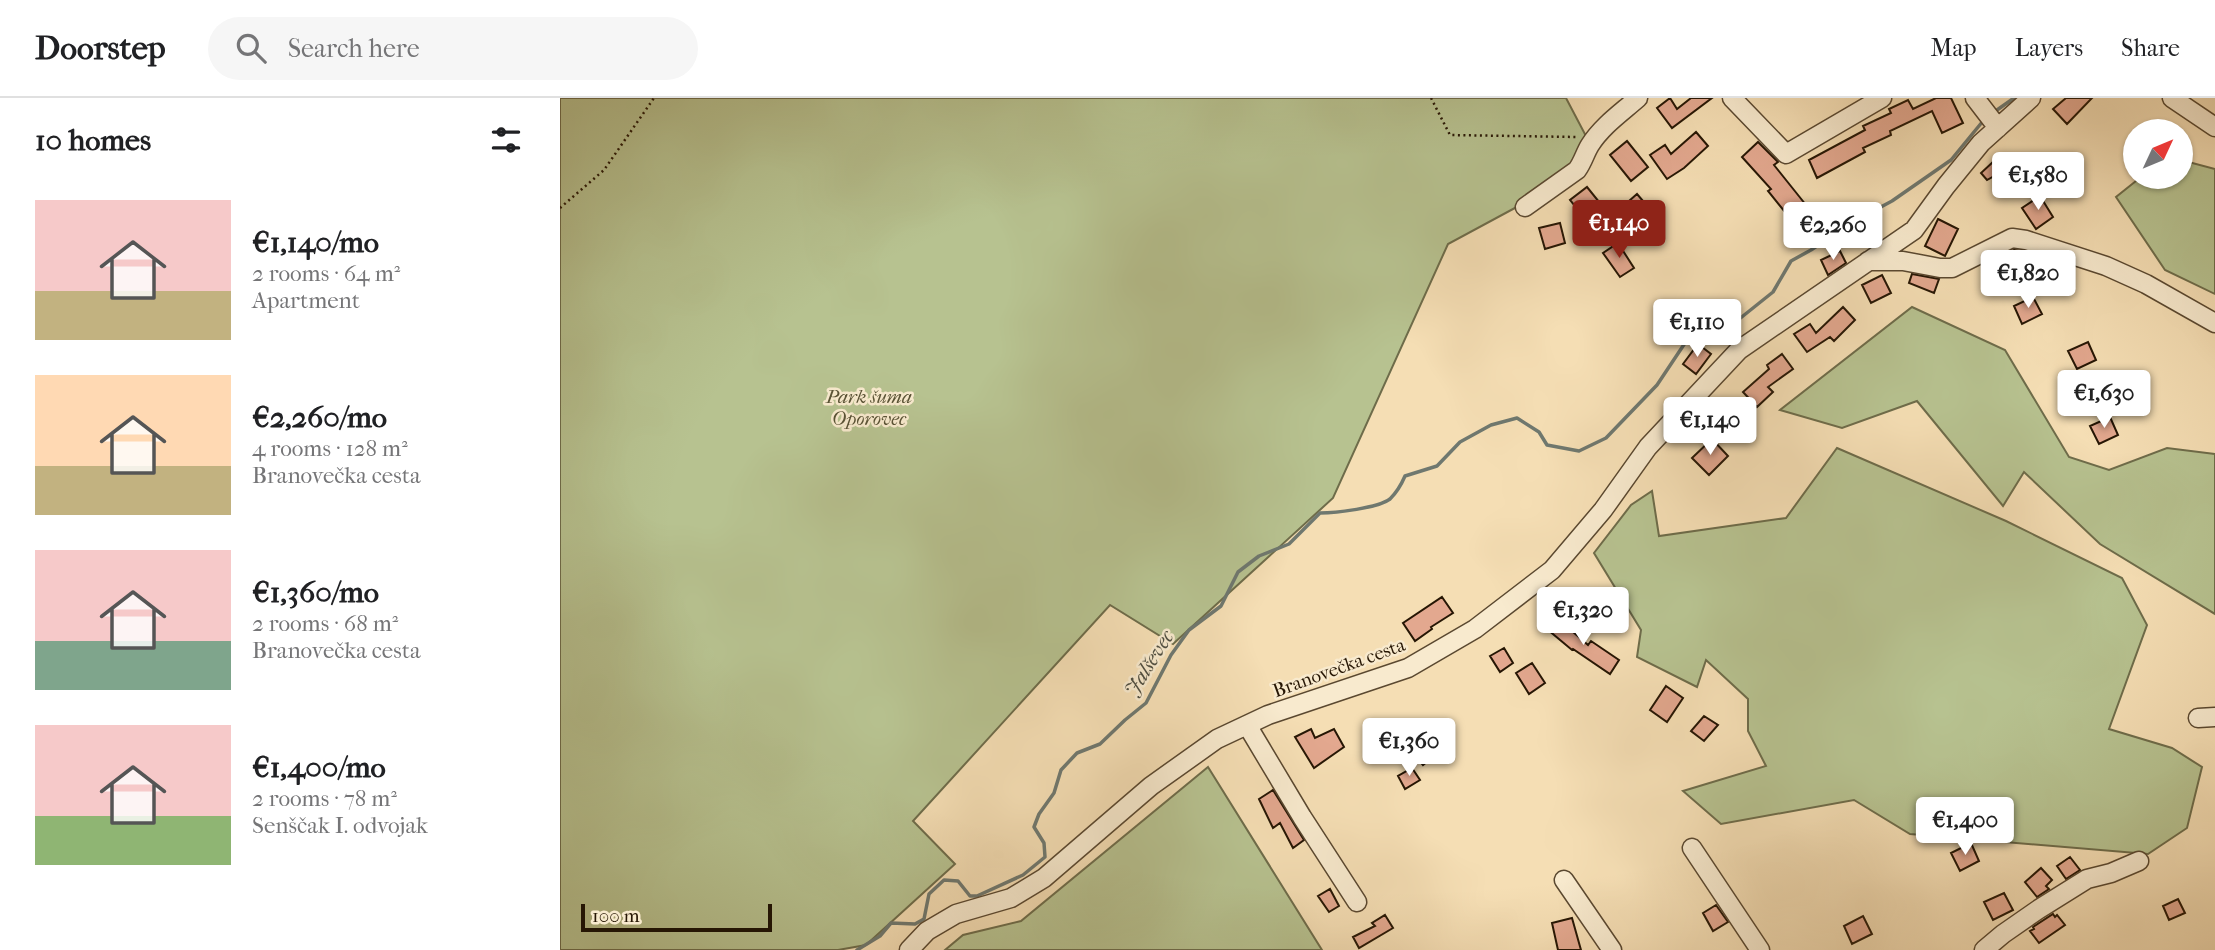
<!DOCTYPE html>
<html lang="en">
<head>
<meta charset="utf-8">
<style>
	body { margin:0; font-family:"IM FELL French Canon",serif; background:#f6f6f6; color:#202124; height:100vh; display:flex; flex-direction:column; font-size:26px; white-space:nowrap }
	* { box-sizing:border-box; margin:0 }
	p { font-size:23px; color:#757577 }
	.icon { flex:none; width:38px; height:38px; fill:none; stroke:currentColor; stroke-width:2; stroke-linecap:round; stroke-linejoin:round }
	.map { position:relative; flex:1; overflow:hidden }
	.details { display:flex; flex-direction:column; background:#fff; width:560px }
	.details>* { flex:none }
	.needle { width:46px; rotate:46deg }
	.buttons { position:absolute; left:1563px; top:21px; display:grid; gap:14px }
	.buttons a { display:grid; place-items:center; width:70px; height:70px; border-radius:50%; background:#fff; box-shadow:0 2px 5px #0004; font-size:35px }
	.scale { position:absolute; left:21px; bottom:18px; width:191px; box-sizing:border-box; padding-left:7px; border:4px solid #261604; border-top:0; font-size:19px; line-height:24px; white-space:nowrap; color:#261604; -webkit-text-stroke:5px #f8eace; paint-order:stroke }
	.price { position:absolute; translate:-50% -60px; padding:0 16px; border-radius:7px; background:#fff; color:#222; font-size:23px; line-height:46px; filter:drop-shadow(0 2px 4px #0008) }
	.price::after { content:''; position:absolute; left:50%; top:42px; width:21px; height:16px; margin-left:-10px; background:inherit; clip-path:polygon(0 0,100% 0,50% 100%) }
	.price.current { background:#8f2418; color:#fff }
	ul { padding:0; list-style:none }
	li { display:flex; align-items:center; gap:21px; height:175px; padding:0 35px }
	li span { display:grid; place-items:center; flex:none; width:196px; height:140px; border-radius:0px; color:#555 }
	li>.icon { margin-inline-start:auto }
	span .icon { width:84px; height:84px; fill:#fffc; stroke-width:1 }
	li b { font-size:30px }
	h2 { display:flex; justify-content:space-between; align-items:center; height:84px; padding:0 35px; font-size:30px }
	header { display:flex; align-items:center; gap:42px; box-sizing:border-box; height:98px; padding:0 35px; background:#fff; border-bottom:2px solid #e0e0e0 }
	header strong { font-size:33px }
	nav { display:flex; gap:38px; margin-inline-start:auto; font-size:24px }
	.search { width:490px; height:63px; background:#f6f6f6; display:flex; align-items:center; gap:18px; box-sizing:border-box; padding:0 24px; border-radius:38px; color:#757577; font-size:26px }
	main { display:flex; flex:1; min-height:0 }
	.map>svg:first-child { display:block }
	.green { fill:#b7c290; stroke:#6e6c4a; stroke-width:2 }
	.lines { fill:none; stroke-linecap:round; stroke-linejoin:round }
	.stream { stroke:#6f786f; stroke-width:3.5 }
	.building { fill:#e3a88f; stroke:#261604; stroke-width:2 }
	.minor-casing { stroke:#5a4830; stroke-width:21 }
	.path { stroke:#261604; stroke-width:2.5; stroke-dasharray:2 3.5; stroke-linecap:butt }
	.minor { stroke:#f8eace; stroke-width:18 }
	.labels { text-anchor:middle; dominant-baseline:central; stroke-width:5; stroke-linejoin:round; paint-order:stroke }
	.park-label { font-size:19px; font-style:italic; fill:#595235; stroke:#f8eace }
	.street-label { font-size:19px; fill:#261604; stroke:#f8eace }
	.water-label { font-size:21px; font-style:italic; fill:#504f42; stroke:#f8eace }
</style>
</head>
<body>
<header>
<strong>Doorstep</strong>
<div class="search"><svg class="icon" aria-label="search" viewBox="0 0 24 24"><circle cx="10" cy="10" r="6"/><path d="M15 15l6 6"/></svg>Search here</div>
<nav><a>Map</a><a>Layers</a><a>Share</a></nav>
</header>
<main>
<section class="details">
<h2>10 homes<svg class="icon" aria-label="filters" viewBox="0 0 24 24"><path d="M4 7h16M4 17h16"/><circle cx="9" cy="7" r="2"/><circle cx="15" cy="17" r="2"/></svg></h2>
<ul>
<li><span style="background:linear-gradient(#f6c9c9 65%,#c2b280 0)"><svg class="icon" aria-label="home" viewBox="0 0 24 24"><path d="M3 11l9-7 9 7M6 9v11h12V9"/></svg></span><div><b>€1,140/mo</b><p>2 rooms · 64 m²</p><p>Apartment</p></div></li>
<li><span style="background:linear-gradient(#ffd9b3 65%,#c2b280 0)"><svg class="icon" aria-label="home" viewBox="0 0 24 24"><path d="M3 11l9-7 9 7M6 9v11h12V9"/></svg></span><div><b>€2,260/mo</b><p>4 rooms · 128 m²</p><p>Branovečka cesta</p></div></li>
<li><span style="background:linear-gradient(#f6c9c9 65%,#7fa58c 0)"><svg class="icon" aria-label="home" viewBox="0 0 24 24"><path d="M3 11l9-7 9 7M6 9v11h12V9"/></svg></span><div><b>€1,360/mo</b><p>2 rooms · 68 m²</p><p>Branovečka cesta</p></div></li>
<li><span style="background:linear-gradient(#f6c9c9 65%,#8fb573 0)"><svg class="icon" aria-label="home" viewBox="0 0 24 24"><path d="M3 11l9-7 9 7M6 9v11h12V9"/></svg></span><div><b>€1,400/mo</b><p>2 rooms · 78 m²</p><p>Senščak I. odvojak</p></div></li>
</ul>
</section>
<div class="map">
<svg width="1655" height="852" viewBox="0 0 1655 852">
	<rect width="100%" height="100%" fill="#f5deb4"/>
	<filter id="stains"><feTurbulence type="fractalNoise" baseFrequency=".00286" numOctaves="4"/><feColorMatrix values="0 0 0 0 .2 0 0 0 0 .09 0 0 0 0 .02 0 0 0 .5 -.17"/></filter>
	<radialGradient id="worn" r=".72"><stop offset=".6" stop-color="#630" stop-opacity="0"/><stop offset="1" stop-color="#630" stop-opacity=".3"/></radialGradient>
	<path class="green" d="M0 0H1006L1027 40 1005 83 888 146 773 400 613 546 550 507 353 723 395 766 306 847 278 852H0Z
		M1621 62 1655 71V196L1605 172 1556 99 1581 79H1620Z
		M1352 209 1445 252 1509 359 1549 372 1607 350 1655 356V516L1540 446 1464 374 1443 408 1357 303 1282 330 1220 312Z
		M1277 350 1446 423 1562 480 1587 527 1549 631 1612 650 1642 669 1627 730 1588 756 1350 736 1294 702 1161 726 1123 693 1206 668 1188 633V601L1146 562 1137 589 1077 559 1081 532 1034 455 1071 407 1092 393 1099 438 1226 420Z
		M648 669 762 852H385L403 837 461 823Z"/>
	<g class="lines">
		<path class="stream" d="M1437 12 1454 0
			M297 852 320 838 331 825 355 826 364 821 369 796 384 782 398 783 410 798H417L463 777 485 759 484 745 474 729 479 716 494 695 501 672 517 655 540 646 565 622 586 605 611 557 629 532 661 508 678 474 699 458 729 446 760 415C776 415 818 410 830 401 836 395 842 385 845 378L877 368 900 344 931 327 957 320 979 334 987 347 1019 353 1046 340 1097 287 1137 227 1147 224 1173 226 1213 194 1231 163 1251 152 1291 125 1332 103 1391 62 1423 23"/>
	</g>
	<path class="building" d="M1110 0 1117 11 1131 0H1152L1112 30 1097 10Z
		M1376 0H1391L1403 25 1382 35 1372 13 1330 33 1331 37 1303 50 1305 54 1257 80 1249 62 1305 32 1303 28 1331 15 1329 11 1348 2 1353 11Z
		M1506 0H1532L1507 26 1493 11Z
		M1136 34 1148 48 1124 70 1107 81 1090 57 1105 47 1111 56Z
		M1067 43 1088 69 1071 83 1050 57Z
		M1198 44 1218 64 1214 67 1254 117 1238 130 1208 93 1211 91 1182 59Z
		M1434 63 1443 73 1427 82 1421 75Z
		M1027 89 1044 110 1027 123 1010 102Z
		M1077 96 1095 117 1079 130 1061 110Z
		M1480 98 1493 119 1476 131 1462 110Z
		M1378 121 1398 131 1385 158 1365 148Z
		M1000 125 1005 145 985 151 979 130Z
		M1058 145 1074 170 1060 179 1043 155Z
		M1454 152 1466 154 1470 162 1450 171 1443 157Z
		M1280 153 1286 165 1268 177 1261 162Z
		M1352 176 1379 181 1374 195 1349 185Z
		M1322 177 1331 195 1311 205 1302 187Z
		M1473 199 1482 216 1462 226 1454 208Z
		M1283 209 1295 222 1274 243 1270 239 1247 254 1234 236 1250 226 1256 235Z
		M1528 244 1536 262 1517 271 1508 253Z
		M1138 246 1151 256 1136 276 1123 266Z
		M1222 256 1233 271 1208 289 1213 294 1197 309 1183 294 1209 271 1207 267Z
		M1550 319 1558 337 1539 346 1530 328Z
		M1152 341 1168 358 1149 377 1132 360Z
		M1038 496 1053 512 1040 525 1025 509Z
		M882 499 893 515 871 529 872 531 855 543 843 525Z
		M996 519 1028 547 1031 543 1059 562 1050 576 1013 551 1012 552 987 531Z
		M944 550 953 565 940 574 930 558Z
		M972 565 985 585 969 596 956 575Z
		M1106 588 1123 600 1107 624 1090 612Z
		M1144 618 1158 627 1144 643 1131 633Z
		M751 631 755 640 774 631 784 649 754 670 735 639Z
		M870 640 880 653 863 667 852 654Z
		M852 670 860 682 845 691 838 678Z
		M713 692 744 742 733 750 720 725 713 730 699 701Z
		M1411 745 1419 763 1400 773 1391 755Z
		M1510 759 1520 772 1506 781 1497 768Z
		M1481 770 1492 782 1486 788 1489 791 1477 799 1465 784Z
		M770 791 779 808 769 814 758 798Z
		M1444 795 1453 812 1433 822 1424 804Z
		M1618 801 1625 815 1609 822 1603 808Z
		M1156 807 1168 824 1153 833 1143 815Z
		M1493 816 1495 819 1497 817 1505 827 1479 845 1470 833 1474 831 1473 829Z
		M825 817 833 830 799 850 793 839 815 828 812 825Z
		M1303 818 1312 836 1292 846 1284 828Z
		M1012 820 1021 852H998L992 825Z"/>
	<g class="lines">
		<defs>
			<path id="minor" d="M1172 0 1226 56 1322 0
				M1415 0 1438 30
				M1612 0 1655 29
				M965 109 1017 72C1023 64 1025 55 1030 47 1042 28 1061 15 1078 0
				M1308 163H1343L1380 170H1392L1452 140 1466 142 1546 168 1586 186 1655 225
				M1638 620 1655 619
				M687 627 742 719 797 804
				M1132 750 1200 852
				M1004 782 1052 852
				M349 852 367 833 396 816 451 800 484 780 591 688 657 641 708 617 848 570 915 531 992 472 1043 412 1088 349 1179 252 1354 132 1386 88 1421 45 1471 0
				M1424 852 1443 836 1479 811 1527 781 1551 775 1579 763"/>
		</defs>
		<use href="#minor" class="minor-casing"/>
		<path class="path" d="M871 0 890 37 1016 39
			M0 110 44 72 94 0"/>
		<use href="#minor" class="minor"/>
	</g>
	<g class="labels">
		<g class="park-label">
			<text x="309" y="299">Park šuma<tspan x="309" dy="22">Oporovec</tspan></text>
		</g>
		<g class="street-label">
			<text transform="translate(779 570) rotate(-20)">Branovečka cesta</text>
		</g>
		<g class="water-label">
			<text transform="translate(589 565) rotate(-58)">Jalševec</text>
		</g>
	</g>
	<rect width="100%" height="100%" filter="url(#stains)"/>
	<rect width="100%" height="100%" fill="url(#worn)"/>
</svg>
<div class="buttons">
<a><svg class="needle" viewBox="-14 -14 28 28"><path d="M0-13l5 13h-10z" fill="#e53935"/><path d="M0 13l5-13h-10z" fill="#757577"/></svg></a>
</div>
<div class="scale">100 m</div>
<b class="price" style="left:1478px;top:114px">€1,580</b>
<b class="price current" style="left:1059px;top:162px">€1,140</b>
<b class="price" style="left:1273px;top:164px">€2,260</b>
<b class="price" style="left:1468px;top:212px">€1,820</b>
<b class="price" style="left:1137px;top:261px">€1,110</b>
<b class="price" style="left:1544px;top:332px">€1,630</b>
<b class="price" style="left:1150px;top:359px">€1,140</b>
<b class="price" style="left:1023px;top:549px">€1,320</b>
<b class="price" style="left:849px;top:680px">€1,360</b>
<b class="price" style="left:1405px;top:759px">€1,400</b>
</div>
</main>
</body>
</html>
